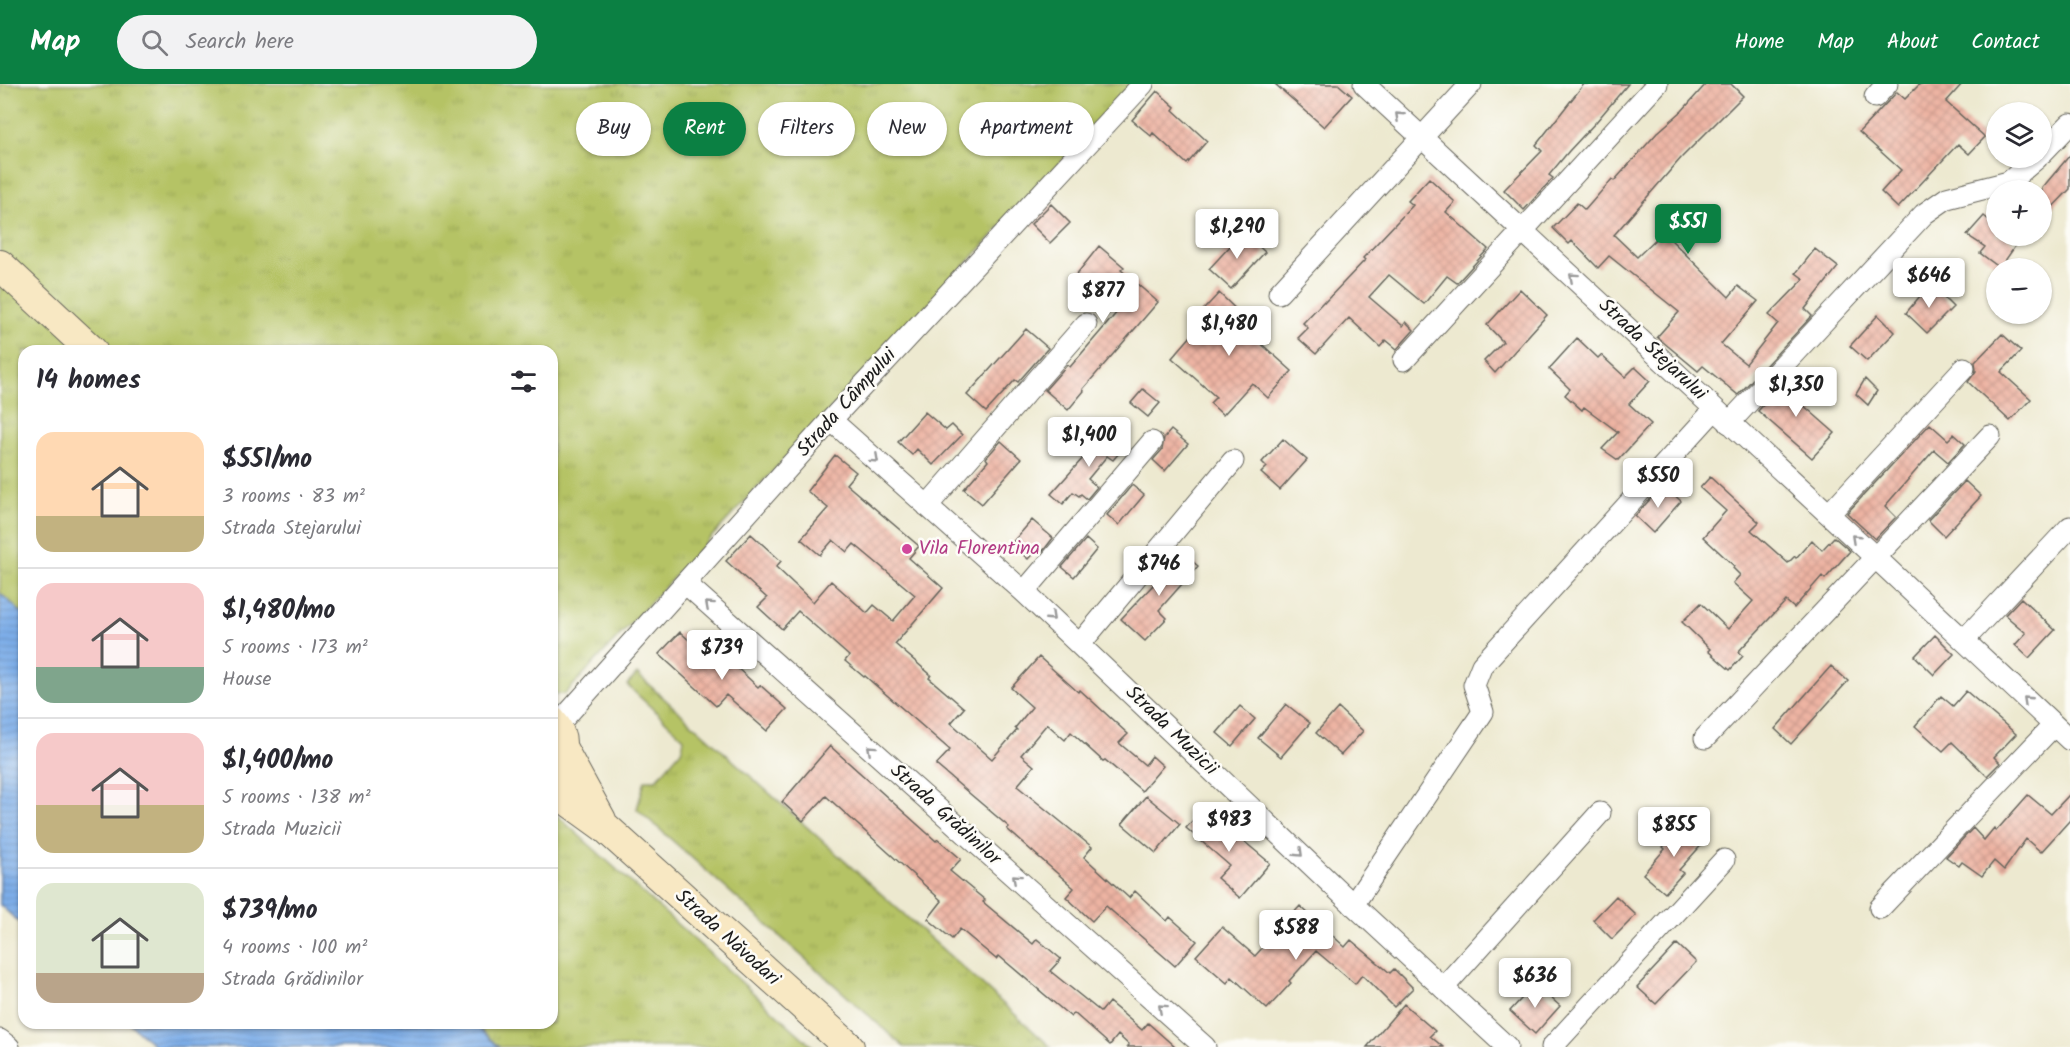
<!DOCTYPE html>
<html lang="en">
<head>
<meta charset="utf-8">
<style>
	body { margin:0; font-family:Kalam,sans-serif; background:#f2f2f3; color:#2b2b33; height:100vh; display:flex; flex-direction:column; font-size:22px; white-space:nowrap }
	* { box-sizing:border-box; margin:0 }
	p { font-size:20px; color:#7c7c81 }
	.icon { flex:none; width:33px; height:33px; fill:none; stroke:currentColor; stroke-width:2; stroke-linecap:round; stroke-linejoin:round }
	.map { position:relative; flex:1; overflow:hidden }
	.panel { position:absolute; left:18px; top:261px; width:540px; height:684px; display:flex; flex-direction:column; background:#fff; border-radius:18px; box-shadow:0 2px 4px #0004 }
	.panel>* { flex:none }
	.top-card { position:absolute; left:576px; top:18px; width:570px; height:54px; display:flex; gap:12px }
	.fabs { position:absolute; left:1986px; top:18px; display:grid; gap:12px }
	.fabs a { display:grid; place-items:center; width:66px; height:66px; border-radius:50%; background:#fff; box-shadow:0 2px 4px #0004; font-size:30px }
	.price { position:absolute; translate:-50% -51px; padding:0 14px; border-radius:6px; background:#fff; color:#222; font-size:20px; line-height:39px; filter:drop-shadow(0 2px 3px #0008) }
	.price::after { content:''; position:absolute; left:50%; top:36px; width:18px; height:14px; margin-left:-9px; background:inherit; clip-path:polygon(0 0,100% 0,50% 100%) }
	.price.selected { background:#0b8043; color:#fff }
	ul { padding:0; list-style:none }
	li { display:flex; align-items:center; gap:18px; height:150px; padding:0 18px }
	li+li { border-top:2px solid #e1e1e2 }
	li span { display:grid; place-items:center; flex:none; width:168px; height:120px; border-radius:18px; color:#555 }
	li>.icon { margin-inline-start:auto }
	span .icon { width:72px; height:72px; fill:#fffc; stroke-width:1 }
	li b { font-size:26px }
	h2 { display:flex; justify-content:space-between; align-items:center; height:72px; padding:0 18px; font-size:26px }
	.pill { padding:0 21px; border-radius:27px; background:#fff; box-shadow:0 2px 4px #0004; font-size:21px; line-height:54px }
	.pill.selected { background:#0b8043; color:#fff }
	header { display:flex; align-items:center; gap:36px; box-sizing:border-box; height:84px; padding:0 30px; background:#0b8043; color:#fff }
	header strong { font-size:28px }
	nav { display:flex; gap:33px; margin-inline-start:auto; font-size:21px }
	.search { width:420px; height:54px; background:#f2f2f3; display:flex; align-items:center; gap:15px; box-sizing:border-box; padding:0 21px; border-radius:33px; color:#7c7c81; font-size:22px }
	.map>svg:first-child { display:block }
	.grass { fill:url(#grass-tufts); stroke:#687040; stroke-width:1.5 }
	.water { fill:url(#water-rules); stroke:#4c6482; stroke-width:1.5 }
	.building { fill:url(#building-cross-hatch) }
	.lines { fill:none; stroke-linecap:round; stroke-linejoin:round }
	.minor-casing { stroke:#65645b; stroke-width:23 }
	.secondary-casing { stroke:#65645b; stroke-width:32 }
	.minor { stroke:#fff; stroke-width:21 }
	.secondary { stroke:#f8e8c3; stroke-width:30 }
	.oneway { stroke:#999 }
	.hotel-dot { fill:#d1479c; stroke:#fdfcf7; stroke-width:2 }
	.labels { text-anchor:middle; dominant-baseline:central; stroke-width:5; stroke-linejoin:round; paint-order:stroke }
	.street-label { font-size:20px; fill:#1c1c1c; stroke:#fdfcf7 }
	.hotel-label { font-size:20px; fill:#b23c85; stroke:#fdfcf7; text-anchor:start }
</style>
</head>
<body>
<header>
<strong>Map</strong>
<div class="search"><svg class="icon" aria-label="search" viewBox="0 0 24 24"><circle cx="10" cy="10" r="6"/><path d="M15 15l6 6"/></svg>Search here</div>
<nav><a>Home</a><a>Map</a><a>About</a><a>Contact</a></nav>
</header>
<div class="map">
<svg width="2070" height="963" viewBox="0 0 2070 963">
	<defs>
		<pattern id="grass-tufts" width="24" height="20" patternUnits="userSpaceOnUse" patternTransform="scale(1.5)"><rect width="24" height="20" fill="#b5c365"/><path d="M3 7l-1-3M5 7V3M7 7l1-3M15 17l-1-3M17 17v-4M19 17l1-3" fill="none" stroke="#9ba757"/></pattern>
		<pattern id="water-rules" width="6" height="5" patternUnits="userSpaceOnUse" patternTransform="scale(1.5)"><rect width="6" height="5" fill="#7dade8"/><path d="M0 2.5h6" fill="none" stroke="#6b94c6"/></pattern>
		<pattern id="building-cross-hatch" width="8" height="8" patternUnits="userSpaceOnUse" patternTransform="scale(1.5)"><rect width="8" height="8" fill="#edb4a3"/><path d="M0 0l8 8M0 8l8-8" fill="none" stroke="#cb9a8c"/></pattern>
	</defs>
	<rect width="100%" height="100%" fill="#fdfcf7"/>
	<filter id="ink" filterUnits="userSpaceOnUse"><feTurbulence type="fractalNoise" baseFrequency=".0167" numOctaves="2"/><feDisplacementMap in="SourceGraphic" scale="12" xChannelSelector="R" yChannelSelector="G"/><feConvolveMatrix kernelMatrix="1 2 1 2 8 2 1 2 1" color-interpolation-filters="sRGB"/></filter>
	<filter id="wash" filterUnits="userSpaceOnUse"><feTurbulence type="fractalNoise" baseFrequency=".008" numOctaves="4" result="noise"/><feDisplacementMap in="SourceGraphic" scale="24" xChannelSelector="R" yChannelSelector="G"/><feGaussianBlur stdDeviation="1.35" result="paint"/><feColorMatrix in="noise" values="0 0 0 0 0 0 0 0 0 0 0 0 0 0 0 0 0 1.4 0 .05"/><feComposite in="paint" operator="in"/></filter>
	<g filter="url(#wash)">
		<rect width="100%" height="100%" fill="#ede9d0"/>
		<path class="grass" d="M0 0H1131L1133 1 565 610H552V267H24V531L0 509Z
			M637 590 1051 963H904L637 725 645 696H656L682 666 684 654 627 601Z
			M552 727 813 963H499L473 939H552Z"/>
		<path class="water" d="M0 509 24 531V843L0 821Z
			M129 939H473L499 963H156Z"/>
		<g id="blocks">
			<path class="building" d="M1275 0H1338L1352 12 1324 43Z
				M1584 0H1628L1596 38 1569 67 1549 91 1553 94 1524 126 1504 106 1542 67 1536 61Z
				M1706 0H1731L1743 12 1682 73 1614 151 1637 173 1663 148 1729 213 1738 202 1758 217 1721 260 1746 280 1778 239 1769 231 1804 195 1796 189 1815 165 1838 183 1805 225 1812 232 1738 311 1703 282 1698 287 1657 253 1679 228 1609 172 1598 184 1572 157 1569 160 1553 144 1577 119 1585 126 1612 95 1614 97 1657 49 1682 27Z
				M1920 0H1962L1946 18 1985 53 1969 70 1958 60 1898 124 1881 108 1901 86 1859 48 1897 8 1905 15Z
				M1157 7 1175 23 1173 26 1207 57 1187 80 1153 49 1151 52 1132 36Z
				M2070 71V105L2042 134V104Z
				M1429 94 1455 118 1446 128 1488 165 1457 199 1447 192 1424 220 1389 191 1369 213 1403 242 1406 238 1414 246 1397 265 1386 256 1380 263 1349 234 1316 270 1298 254 1308 244 1303 239 1324 217 1325 218 1365 176 1363 174 1413 121 1408 117Z
				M1051 120 1070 139 1050 159 1031 140Z
				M1984 132 1996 142V152H2005L2016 161 2000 184 1980 169 1985 163 1967 151Z
				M1243 148 1265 168 1231 205 1209 185Z
				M1099 162 1124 183 1121 186 1158 218 1083 305 1084 307 1068 326 1045 306 1067 281 1070 283 1118 227 1076 191Z
				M1930 200 1953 223 1927 249 1906 229Z
				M1520 205 1547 231 1495 289 1484 277 1503 258 1487 241Z
				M1219 209 1246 235 1240 241 1292 287 1268 314 1252 299 1223 331 1210 319 1216 313 1172 274 1199 243 1193 237Z
				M1878 231 1895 248 1867 277 1850 262Z
				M1026 245 1048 264 1018 298 1015 296 986 328 967 311Z
				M2002 250 2021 267 2001 288 2031 315 2010 337 1968 298 1976 287 1975 278Z
				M1577 254 1598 274 1601 271 1625 293 1635 283 1650 297 1629 320 1651 340 1618 376 1602 365 1618 348 1584 323 1582 326 1565 311 1570 305 1549 285Z
				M1789 293 1809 312 1802 320 1835 349 1812 374 1758 327Z
				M1865 295 1877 307 1868 321 1856 310Z
				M1143 305 1160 319 1148 333 1131 319Z
				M925 328 946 346 952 341 962 351 933 381 917 365 912 371 898 358Z
				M1930 340 1948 356 1954 350 1965 360 1948 378 1934 366 1885 422 1896 433 1875 455 1847 429Z
				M1108 346 1126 361 1113 376 1107 372 1088 395 1097 403 1087 415 1081 410 1079 412 1073 408 1063 420 1051 410Z
				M1171 346 1188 360 1165 387 1153 376 1162 366 1164 354Z
				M1283 355 1307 376 1280 406 1261 389 1267 383 1262 378Z
				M1001 357 1021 375 982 420 964 405 988 377 986 374Z
				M835 371 856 388 846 400 919 462 909 474 943 504 895 560 931 591 929 594 964 624 951 639 992 675 1017 646 1015 644 1032 623 1011 604 1039 573 1078 608 1080 606 1128 650 1119 659 1145 681 1152 672 1163 682 1142 707 1105 676 1103 677 1071 648 1065 656 1047 640 1021 671 1034 682 1017 702 1092 763 1084 773 1129 814 1135 807 1167 837 1170 833 1197 857 1175 882 1106 822 1092 837 1066 813 1074 804 1007 745 1009 743 936 681 950 666 865 592 864 593 845 577 849 572 798 527 782 545 758 523 767 514 726 477 751 450 781 477 776 483 813 518 831 497 867 529 874 521 893 537 915 511 854 460 847 468 833 456 820 471 801 455 828 424 807 407Z
				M1710 393 1759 438 1751 446 1788 479 1795 472 1796 474 1812 456 1822 466 1834 453 1850 467 1825 495 1822 492 1794 524 1786 517 1738 568 1743 572 1730 586 1708 567 1710 565 1682 538 1701 519 1728 545 1753 517 1733 499 1740 491 1733 484 1734 482 1703 453 1726 427 1700 404Z
				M1965 397 1981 412 1944 452 1928 436Z
				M1132 401 1144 411 1119 441 1107 431Z
				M1663 401 1681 417 1653 449 1635 432Z
				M1032 436 1053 454 1043 467 1039 463 1028 475 1011 460Z
				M1086 455 1097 465 1074 493 1062 483Z
				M1180 467 1198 482 1159 526 1167 534 1145 557 1121 535 1155 499 1153 498Z
				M2021 514 2055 546 2029 574 2015 561 2026 549 2005 531Z
				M680 548 714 579 722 570 758 603 760 601 787 625 767 647 726 611 716 622 659 570Z
				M1935 551 1954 570 1934 591 1915 572Z
				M1831 582 1848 597 1791 660 1775 645Z
				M1966 607 2016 650 1994 673 2000 679 1987 692 1952 658 1943 667 1915 642 1941 612 1953 622Z
				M1286 620 1310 639 1281 673 1258 654Z
				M1240 622 1255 635 1232 662 1217 649Z
				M1338 624 1363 647 1341 671 1316 649Z
				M830 662 936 757 938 755 961 775 950 787 985 816 983 818 1033 860 1037 855 1061 875 1050 887 1101 928 1109 918 1142 946 1148 939 1175 963H1127L1129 961 1118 951 1110 961 1074 929 1071 933 999 872 996 875 960 845 952 855 928 835 942 817 826 712 803 737 782 718Z
				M2070 710V736L2041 768 2026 755 2004 786 1994 777 1982 792 1962 778 1959 782 1946 773 1973 744 1984 756 1994 744 1996 747 2028 711 2051 730Z
				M1146 712 1180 740 1156 769 1122 740Z
				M1204 724 1270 779 1240 814 1217 794 1229 781 1186 744Z
				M1684 739 1705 757 1679 786 1683 789 1665 809 1643 790 1665 765 1663 763Z
				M1616 812 1636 831 1612 855 1593 836Z
				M1300 822 1345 863 1351 856 1390 889 1394 885 1413 904 1394 923 1362 891 1355 900 1316 867 1289 897 1291 899 1267 925 1232 893 1227 899 1196 872 1222 843 1255 872Z
				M1677 860 1696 878 1656 920 1637 903Z
				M1535 900 1560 922 1535 950 1510 927Z
				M1404 920 1435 947 1430 952 1443 963H1367Z"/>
		</g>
	</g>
	<g filter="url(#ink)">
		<use href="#blocks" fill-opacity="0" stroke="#65645b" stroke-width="1.5"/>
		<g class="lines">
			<defs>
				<path id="minor" d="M1364 0 1876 474 2070 656
					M1875 13 1887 0
					M2042 69 2070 40
					M1279 209 1471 0
					M1404 276 1657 0
					M831 336 1024 508 1346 814 1507 963
					M1729 339 1924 130 1947 114 2009 98 2037 74
					M927 422 1086 240
					M1829 430 1964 284
					M685 499 1205 963
					M1024 508 1152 358
					M1964 556 2070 443
					M1080 560 1233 377
					M556 643 831 336 1143 0
					M1705 654 1990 352
					M1353 821 1483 628 1474 601 1482 581 1715 325
					M1880 824 2054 641
					M1443 904 1600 729
					M0 956 9 963
					M1552 963 1724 776"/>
				<path id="secondary" d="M0 181 92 267
					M552 638C564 651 564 667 552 680
					M561 663 601 736
					M552 705 606 744 849 963"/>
			</defs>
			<use href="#minor" class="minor-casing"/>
			<use href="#secondary" class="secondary-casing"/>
			<use href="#minor" class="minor"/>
			<use href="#secondary" class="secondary"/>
		</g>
		<defs><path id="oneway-chevron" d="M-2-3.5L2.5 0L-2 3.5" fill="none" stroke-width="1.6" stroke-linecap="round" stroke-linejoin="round" transform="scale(1.5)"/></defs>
		<g class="oneway">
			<use href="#oneway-chevron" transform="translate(1399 32) rotate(-137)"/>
			<use href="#oneway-chevron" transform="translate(1573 193) rotate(-138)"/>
			<use href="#oneway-chevron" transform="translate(875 375) rotate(42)"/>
			<use href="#oneway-chevron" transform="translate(1855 454) rotate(-137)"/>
			<use href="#oneway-chevron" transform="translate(709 521) rotate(-138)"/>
			<use href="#oneway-chevron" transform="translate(1051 533) rotate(43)"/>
			<use href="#oneway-chevron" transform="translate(2027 616) rotate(-137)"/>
			<use href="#oneway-chevron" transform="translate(871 665) rotate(-138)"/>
			<use href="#oneway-chevron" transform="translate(1299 769) rotate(44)"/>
			<use href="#oneway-chevron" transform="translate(1016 794) rotate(-138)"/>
			<use href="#oneway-chevron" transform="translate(1162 924) rotate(-138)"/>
		</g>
	</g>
	<circle class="hotel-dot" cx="907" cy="465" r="6"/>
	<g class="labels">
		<g class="street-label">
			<text transform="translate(1652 266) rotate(43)">Strada Stejarului</text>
			<text transform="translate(847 319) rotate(-48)">Strada Câmpului</text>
			<text transform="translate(1171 647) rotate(44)">Strada Muzicii</text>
			<text transform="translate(945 731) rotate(42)">Strada Grădinilor</text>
			<text transform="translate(727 854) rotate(42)">Strada Năvodari</text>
		</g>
		<g class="hotel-label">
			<text x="919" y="465">Vila Florentina</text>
		</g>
	</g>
</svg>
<div class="fabs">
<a><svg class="icon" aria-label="layers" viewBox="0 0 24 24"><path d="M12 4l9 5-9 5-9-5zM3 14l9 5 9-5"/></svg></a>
<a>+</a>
<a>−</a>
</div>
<b class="price selected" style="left:1688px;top:171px">$551</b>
<b class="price" style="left:1237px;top:176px">$1,290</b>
<b class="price" style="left:1929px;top:225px">$646</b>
<b class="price" style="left:1103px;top:240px">$877</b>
<b class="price" style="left:1229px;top:273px">$1,480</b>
<b class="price" style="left:1796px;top:334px">$1,350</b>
<b class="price" style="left:1089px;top:384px">$1,400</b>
<b class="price" style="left:1658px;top:425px">$550</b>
<b class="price" style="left:1159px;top:513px">$746</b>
<b class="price" style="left:722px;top:597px">$739</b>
<b class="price" style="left:1229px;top:769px">$983</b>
<b class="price" style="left:1674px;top:774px">$855</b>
<b class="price" style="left:1296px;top:877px">$588</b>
<b class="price" style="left:1535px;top:925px">$636</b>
<div class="top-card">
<a class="pill">Buy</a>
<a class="pill selected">Rent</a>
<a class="pill">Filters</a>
<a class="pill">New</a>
<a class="pill">Apartment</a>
</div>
<section class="panel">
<h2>14 homes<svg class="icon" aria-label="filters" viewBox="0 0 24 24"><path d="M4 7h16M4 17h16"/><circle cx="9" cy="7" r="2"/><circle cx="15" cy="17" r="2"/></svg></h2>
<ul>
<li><span style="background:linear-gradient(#ffd9b3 70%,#c2b280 0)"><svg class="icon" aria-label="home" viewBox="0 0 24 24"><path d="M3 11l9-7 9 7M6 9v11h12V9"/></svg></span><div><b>$551/mo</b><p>3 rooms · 83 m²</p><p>Strada Stejarului</p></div></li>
<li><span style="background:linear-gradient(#f6c9c9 70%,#7fa58c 0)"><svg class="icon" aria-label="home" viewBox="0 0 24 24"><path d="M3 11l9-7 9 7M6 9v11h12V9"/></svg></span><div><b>$1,480/mo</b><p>5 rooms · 173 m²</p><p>House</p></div></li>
<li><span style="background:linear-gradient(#f6c9c9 60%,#c2b280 0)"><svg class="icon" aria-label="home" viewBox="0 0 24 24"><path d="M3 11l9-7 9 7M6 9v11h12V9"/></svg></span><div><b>$1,400/mo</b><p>5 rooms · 138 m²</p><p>Strada Muzicii</p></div></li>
<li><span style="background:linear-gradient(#dfe7d0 75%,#b9a48a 0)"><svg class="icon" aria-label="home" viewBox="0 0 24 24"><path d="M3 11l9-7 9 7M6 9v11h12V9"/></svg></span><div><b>$739/mo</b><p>4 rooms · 100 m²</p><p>Strada Grădinilor</p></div></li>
</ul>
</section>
</div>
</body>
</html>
